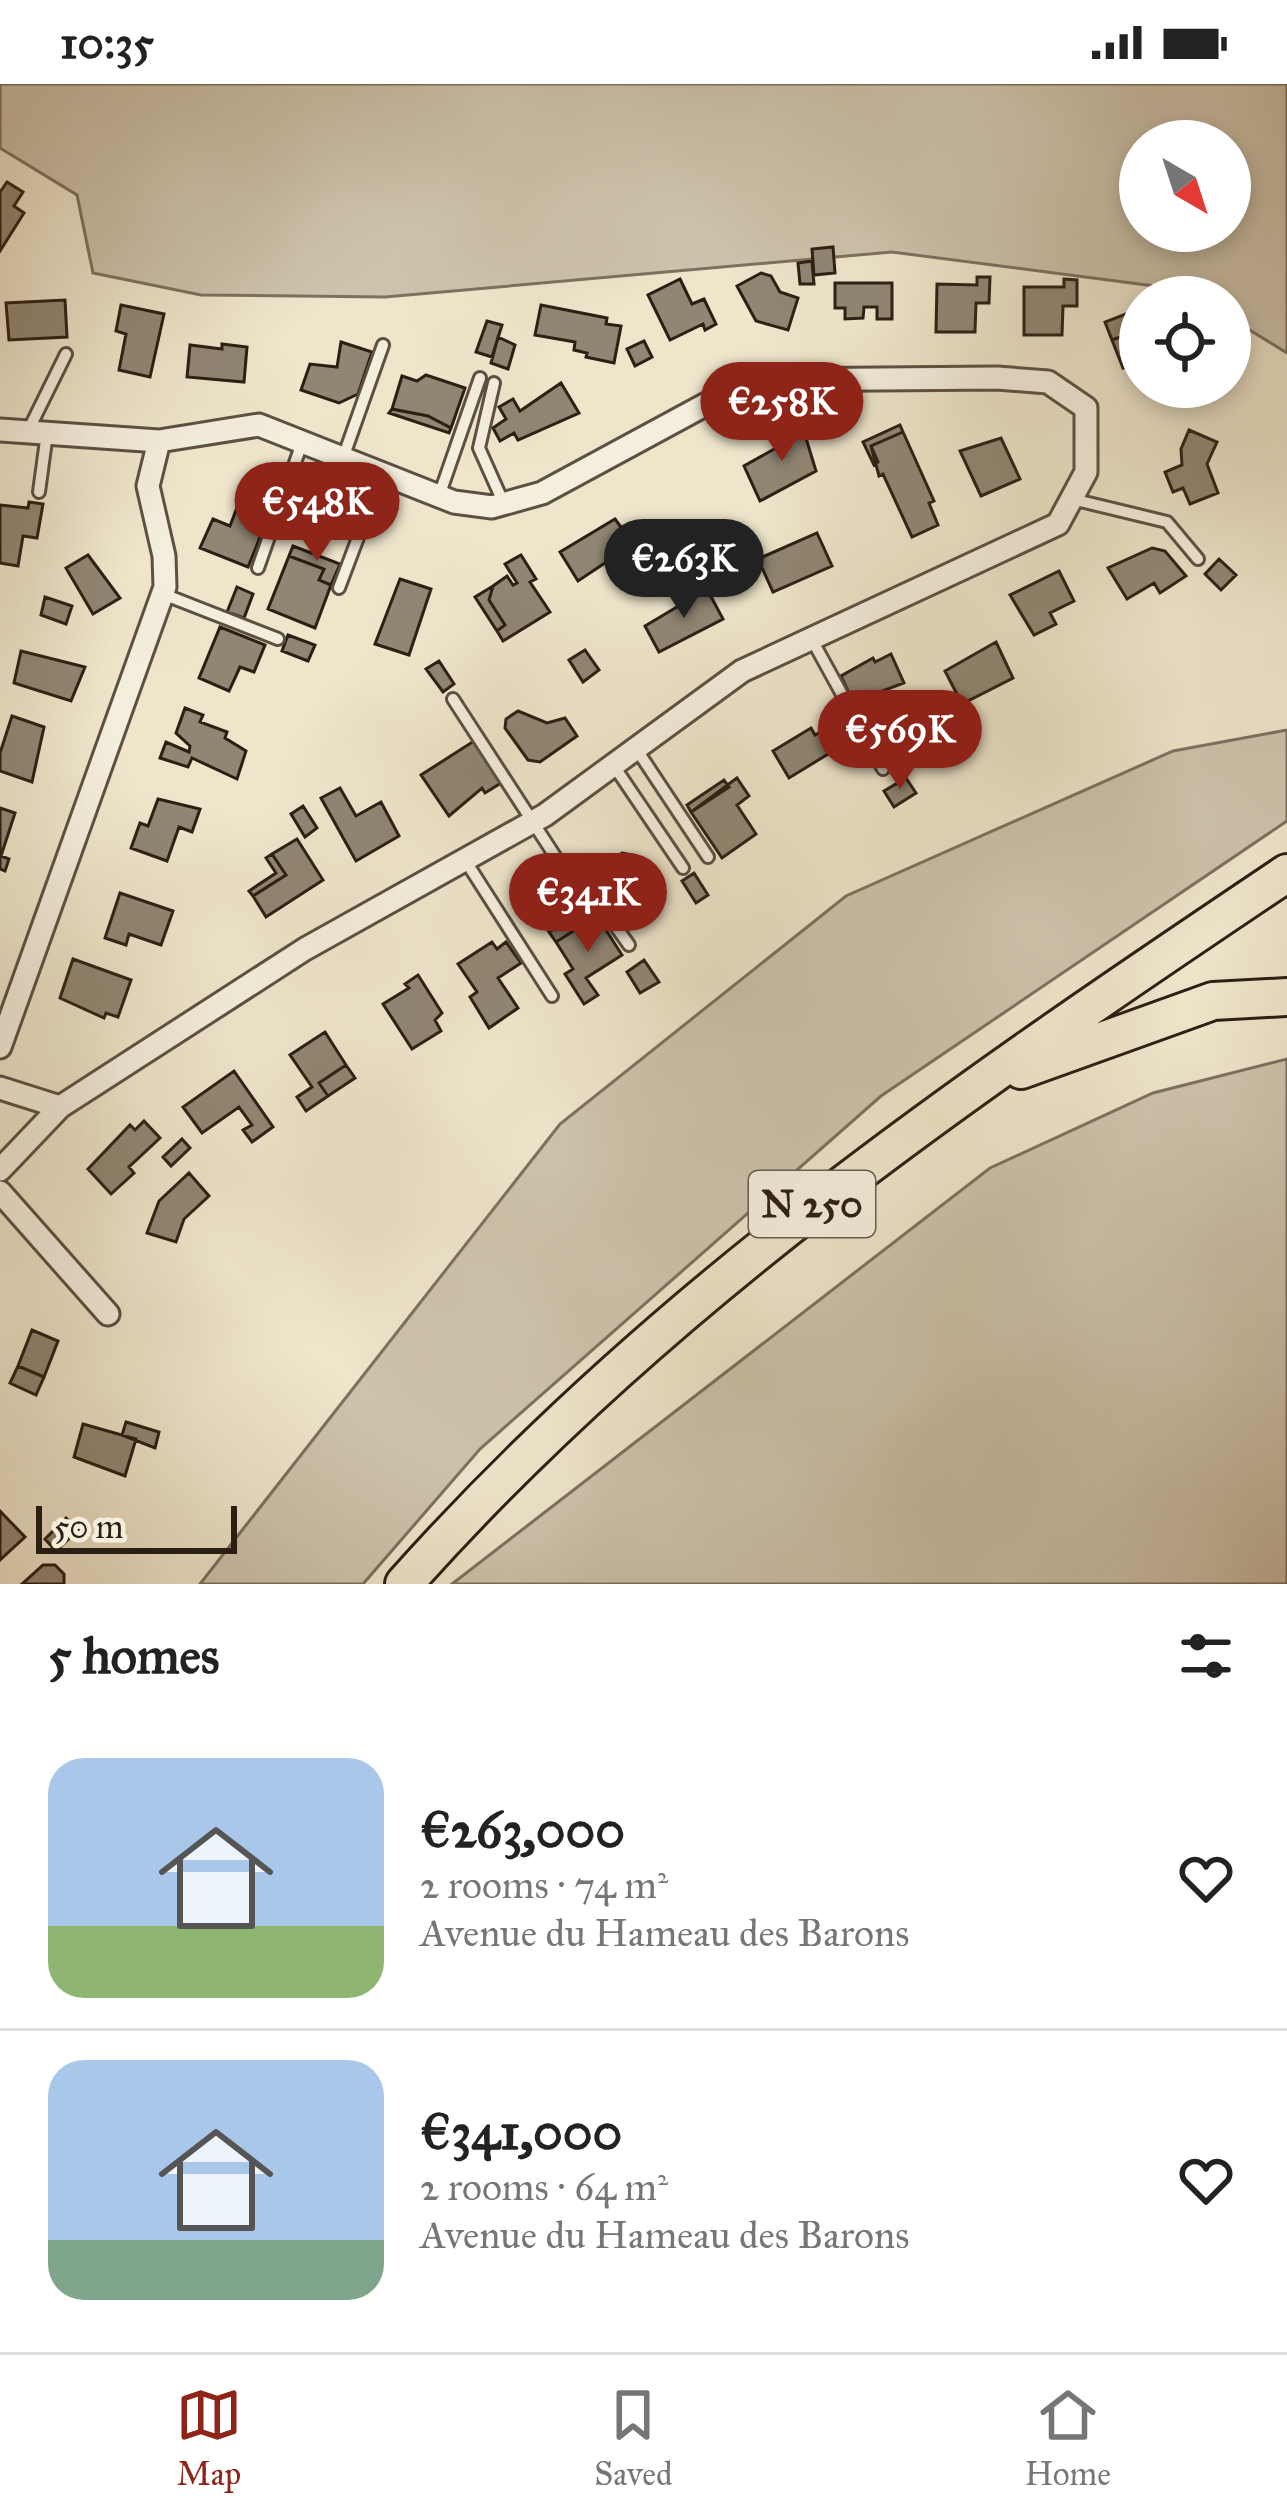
<!DOCTYPE html>
<html lang="en">
<head>
<meta charset="utf-8">
<style>
	body { margin:0; font-family:"IM FELL Great Primer",serif; background:#f2f2f2; color:#222; height:100vh; display:flex; flex-direction:column; font-size:45px; white-space:nowrap }
	* { box-sizing:border-box; margin:0 }
	p { font-size:39px; color:#767676 }
	.icon { flex:none; width:66px; height:66px; fill:none; stroke:currentColor; stroke-width:2; stroke-linecap:round; stroke-linejoin:round }
	.map { position:relative; height:1500px; overflow:hidden }
	.sheet { display:flex; flex-direction:column; background:#fff; flex:1 }
	.sheet>* { flex:none }
	.needle { width:78px; rotate:141deg }
	.fabs { position:absolute; left:1119px; top:36px; display:grid; gap:24px }
	.fabs a { display:grid; place-items:center; width:132px; height:132px; border-radius:50%; background:#fff; box-shadow:0 6px 18px #0003; font-size:60px }
	.scale { position:absolute; left:36px; bottom:30px; width:201px; box-sizing:border-box; padding-left:12px; border:6px solid #2b1f14; border-top:0; font-size:33px; line-height:42px; white-space:nowrap; color:#2b1f14; -webkit-text-stroke:9px #f4eedd; paint-order:stroke }
	.price { position:absolute; translate:-50% -102px; padding:0 27px; border-radius:42px; background:#8f2418; color:#fff; font-size:39px; line-height:78px; filter:drop-shadow(0 3px 6px #0008) }
	.price::after { content:''; position:absolute; left:50%; top:72px; width:36px; height:27px; margin-left:-18px; background:inherit; clip-path:polygon(0 0,100% 0,50% 100%) }
	.price.selected { background:#222; color:#fff }
	ul { padding:0; list-style:none }
	li { display:flex; align-items:center; gap:36px; height:300px; padding:0 48px }
	li+li { border-top:3px solid #e0e0e0 }
	li span { display:grid; place-items:center; flex:none; width:336px; height:240px; border-radius:36px; color:#555 }
	li>.icon { margin-inline-start:auto }
	span .icon { width:144px; height:144px; fill:#fffc; stroke-width:1 }
	li b { font-size:51px }
	h2 { display:flex; justify-content:space-between; align-items:center; height:144px; padding:0 48px; font-size:51px }
	.status { display:flex; justify-content:space-between; align-items:center; height:84px; padding:0 60px; background:#fff; direction:ltr }
	.status svg { height:33px; fill:currentColor }
	.menu { display:flex; justify-content:space-around; align-items:center; height:168px; border-top:3px solid #e0e0e0; background:#fff; font-size:33px; color:#767676 }
	.menu a { display:grid; justify-items:center; gap:6px }
	.menu .selected { color:#8f2418 }
	.map>svg:first-child { display:block }
	.green { fill:#cdc3ac; stroke:#7c7160; stroke-width:3; fill-rule:evenodd }
	.building { fill:#908673; stroke:#2b1f14; stroke-width:3 }
	.lines { fill:none; stroke-linecap:round; stroke-linejoin:round }
	.lane-casing { stroke:#5c5042; stroke-width:16 }
	.street-casing { stroke:#5c5042; stroke-width:27 }
	.primary-casing { stroke:#2b1f14; stroke-width:42 }
	.lane { stroke:#f4eedd; stroke-width:10 }
	.street { stroke:#f4eedd; stroke-width:21 }
	.primary { stroke:#eee5cb; stroke-width:36 }
	.labels { text-anchor:middle; dominant-baseline:central; stroke-width:9; stroke-linejoin:round; paint-order:stroke }
	.shield { fill:#f4eedd; stroke:#675d50; stroke-width:3 }
	.shield-label { font-size:39px; font-weight:bold; fill:#2b1f14 }
</style>
</head>
<body>
<div class="status"><b>10:35</b><svg viewBox="0 0 49 12"><path d="M0 12V9h3v3zM5 12V6h3v6zM10 12V3h3v9zM15 12V0h3v12zM26 1h20v11H26zM47 4h2v5h-2z"/></svg></div>
<div class="map">
<svg width="1287" height="1500" viewBox="0 0 1287 1500">
	<rect width="100%" height="100%" fill="#eee5cb"/>
	<filter id="stains"><feTurbulence type="fractalNoise" baseFrequency=".00167" numOctaves="4"/><feColorMatrix values="0 0 0 0 .2 0 0 0 0 .09 0 0 0 0 .02 0 0 0 .5 -.17"/></filter>
	<radialGradient id="worn" r=".72"><stop offset=".6" stop-color="#630" stop-opacity="0"/><stop offset="1" stop-color="#630" stop-opacity=".3"/></radialGradient>
	<path class="green" d="M0 0H1287V269L1230 234V213H1196L1185 206 892 168 385 213 201 211 93 189 77 111 0 64ZM1140 57H1230V147H1140Z
		M1287 646V737L881 1012 480 1365 363 1500H200L560 1040 846 812 1173 667Z
		M1287 975V1500H452L990 1084 1153 1009Z"/>
	<path class="building" d="M7 98 23 108 14 122 24 129 0 167V108Z
		M833 163 835 189 814 191 812 165Z
		M812 177 814 200H800L798 179Z
		M761 189 771 192 780 208 798 214 788 246 756 237 737 202Z
		M977 193H990L989 219H976L975 248H936L937 200 977 201Z
		M680 195 692 220 704 215 716 240 705 246 703 240 670 256 648 211Z
		M1064 195 1077 196V222H1063L1062 251H1024V203H1064Z
		M835 199H892V235H877V223H864L863 234 845 235V224H835Z
		M65 216 67 253 9 256 6 219Z
		M121 221 164 230 150 293 119 286 126 250 116 247Z
		M541 221 607 234 606 240 621 242 614 279 586 273 587 269 574 266 575 258 535 251Z
		M1139 225 1140 246 1112 256 1105 238Z
		M487 237 502 241 492 273 476 268Z
		M1140 246V278L1123 284 1112 256Z
		M498 253 515 261 508 285 491 279Z
		M644 257 652 273 635 282 627 265Z
		M341 258 372 268 358 310 339 319 301 306 310 280 337 283Z
		M222 260 247 263 244 298 187 293 190 261 222 265Z
		M426 291 465 304 451 344 428 332 392 325 402 292 417 297Z
		M561 299 579 329 518 356 514 349 500 357 493 344 506 335 499 323 513 315 520 327Z
		M392 325 428 332 451 344 449 349 389 329Z
		M802 341 816 387 760 417 744 382 776 364 772 357Z
		M900 341 903 348 871 362 878 378 874 381 863 358Z
		M1189 346 1217 358 1207 380 1218 409 1190 420 1183 404 1173 408 1165 388 1182 381 1181 365Z
		M903 348 934 417 929 419 938 441 912 453 883 390 879 392 871 362Z
		M1001 354 1020 395 981 412 960 367Z
		M241 413 271 426 248 483 200 464 213 435 230 442Z
		M29 418 43 420 37 454 23 452 18 482 0 479V421L28 424Z
		M615 435 651 484 626 501 611 475 578 497 560 468Z
		M692 441 699 455 673 471 666 458Z
		M739 445 748 463 734 471 725 452Z
		M817 449 832 482 773 508 758 475Z
		M293 462 340 480 331 501 319 496 324 485 289 472Z
		M1152 464 1165 467 1186 492 1160 509 1154 499 1127 515 1108 484Z
		M88 471 120 514 93 530 66 484Z
		M521 471 536 495 530 498 550 528 503 557 497 547 505 541 489 516 493 502 507 492 513 501 517 499 505 480Z
		M289 472 324 485 319 496 331 501 315 544 268 525Z
		M1219 475 1236 491 1221 506 1205 490Z
		M1059 487 1074 517 1050 529 1056 540 1034 551 1010 511Z
		M400 495 431 505 409 571 375 560Z
		M493 502 489 516 505 541 497 547 475 513Z
		M237 503 253 510 244 534 227 528Z
		M707 505 723 535 659 568 645 542Z
		M45 513 72 522 66 540 41 531Z
		M220 543 265 561 254 588 240 583 229 607 199 594Z
		M288 551 315 561 308 577 282 567Z
		M996 558 1013 594 962 620 945 587Z
		M585 566 599 586 583 598 569 576Z
		M21 567 85 583 71 617 14 599Z
		M891 570 904 599 853 618 841 592 873 574 875 578Z
		M439 577 454 600 443 608 426 585Z
		M185 624 203 631 200 638 227 648 225 654 246 667 237 695 192 674 188 683 160 674 166 658 189 668 190 662 176 649Z
		M518 627 547 639 565 634 577 652 540 678 528 676 505 644 506 635Z
		M12 632 44 643 32 698 0 687V669Z
		M811 644 815 651 826 645 838 664 789 694 773 667Z
		M474 657 501 699 485 709 482 704 449 732 421 691Z
		M737 694 749 712 737 721 756 750 722 774 691 728Z
		M906 694 916 709 894 723 884 707Z
		M724 696 729 703 691 728 687 721Z
		M340 704 356 732 381 718 399 752 356 777 321 714Z
		M158 715 200 725 192 748 179 743 167 777 131 764 140 739 148 742Z
		M303 722 317 744 305 753 291 730Z
		M0 724 15 729 1 772 9 775 5 787 0 785Z
		M297 755 323 796 266 833 253 812 286 791 272 770Z
		M622 769 633 771 662 815 636 833 602 782Z
		M272 770 286 791 253 812 249 807 276 789 266 774Z
		M694 789 708 811 696 819 682 797Z
		M120 809 173 827 161 861 129 850 126 861 105 854Z
		M591 822 597 832 556 858 549 848Z
		M597 832 622 871 586 894 598 911 584 920 565 890 573 885 556 858Z
		M492 858 497 865 506 858 521 879 498 894 518 924 489 944 470 913 477 908 458 880Z
		M73 875 131 896 118 933 106 929 104 934 60 914Z
		M644 876 659 898 640 909 627 888Z
		M418 891 442 929 435 936 441 947 412 965 383 920 409 904 405 900Z
		M325 948 346 981 319 999 328 1012 306 1027 297 1013 312 1003 290 971Z
		M346 981 355 994 328 1012 319 999Z
		M234 987 273 1043 252 1058 243 1046 252 1041 239 1023 202 1049 183 1023Z
		M144 1037 160 1054 129 1083 134 1089 111 1110 88 1085 130 1041 135 1046Z
		M182 1055 190 1064 171 1082 163 1073Z
		M189 1089 209 1112 184 1135 176 1158 147 1149 159 1117Z
		M32 1246 58 1257 44 1293 18 1282Z
		M18 1282 44 1293 36 1311 10 1299Z
		M126 1338 159 1348 155 1364 122 1351Z
		M83 1340 136 1355 125 1392 74 1373Z
		M0 1427 25 1453 0 1476Z
		M66 1434 78 1446 56 1467 45 1455Z
		M43 1481H55L64 1490V1500H22Z"/>
	<g class="lines">
		<defs>
			<path id="lane" d="M494 299 479 364 504 420
				M28 347 66 270
				M343 374 383 261
				M39 408 47 349
				M439 412 480 294
				M1072 415 1167 438 1198 475
				M258 484 302 359
				M339 504 382 390
				M163 510 278 555
				M811 554 883 685
				M453 615 564 786 590 806 629 861
				M637 666 708 773
				M614 682 683 784
				M465 776 552 912"/>
			<path id="street" d="M0 346 159 357 259 341 454 418 492 423 542 409 751 296 997 294 1048 298 1086 324V388L1058 440 742 587 545 731 305 865 60 1023 0 1086
				M0 963 165 503 164 472 148 402 159 357
				M0 1004 60 1023
				M0 1108 108 1230"/>
			<path id="primary" d="M1021 986 1213 917 1287 913
				M404 1500C659 1213 971 1001 1287 789"/>
		</defs>
		<use href="#lane" class="lane-casing"/>
		<use href="#street" class="street-casing"/>
		<use href="#primary" class="primary-casing"/>
		<use href="#lane" class="lane"/>
		<use href="#street" class="street"/>
		<use href="#primary" class="primary"/>
	</g>
	<g class="labels">
		<rect class="shield" x="749" y="1087" width="126" height="66" rx="9"/>
		<g class="shield-label">
			<text x="812" y="1120">N 250</text>
		</g>
	</g>
	<rect width="100%" height="100%" filter="url(#stains)"/>
	<rect width="100%" height="100%" fill="url(#worn)"/>
</svg>
<div class="fabs">
<a><svg class="needle" viewBox="-14 -14 28 28"><path d="M0-13l5 13h-10z" fill="#e53935"/><path d="M0 13l5-13h-10z" fill="#767676"/></svg></a>
<a><svg class="icon" aria-label="locate" viewBox="0 0 24 24"><circle cx="12" cy="12" r="6"/><path d="M12 2v4M12 18v4M2 12h4M18 12h4"/></svg></a>
</div>
<div class="scale">50 m</div>
<b class="price" style="left:782px;top:380px">€258K</b>
<b class="price" style="left:317px;top:480px">€548K</b>
<b class="price selected" style="left:684px;top:537px">€263K</b>
<b class="price" style="left:900px;top:708px">€569K</b>
<b class="price" style="left:588px;top:871px">€341K</b>
</div>
<section class="sheet">
<h2>5 homes<svg class="icon" aria-label="filters" viewBox="0 0 24 24"><path d="M4 7h16M4 17h16"/><circle cx="9" cy="7" r="2"/><circle cx="15" cy="17" r="2"/></svg></h2>
<ul>
<li><span style="background:linear-gradient(#a9c7e8 70%,#8fb573 0)"><svg class="icon" aria-label="home" viewBox="0 0 24 24"><path d="M3 11l9-7 9 7M6 9v11h12V9"/></svg></span><div><b>€263,000</b><p>2 rooms · 74 m²</p><p>Avenue du Hameau des Barons</p></div><svg class="icon" aria-label="heart" viewBox="0 0 24 24"><path d="M12 20l-8-8c-3-5 5-10 8-4 3-6 11-1 8 4z"/></svg></li>
<li><span style="background:linear-gradient(#a9c7e8 75%,#7fa58c 0)"><svg class="icon" aria-label="home" viewBox="0 0 24 24"><path d="M3 11l9-7 9 7M6 9v11h12V9"/></svg></span><div><b>€341,000</b><p>2 rooms · 64 m²</p><p>Avenue du Hameau des Barons</p></div><svg class="icon" aria-label="heart" viewBox="0 0 24 24"><path d="M12 20l-8-8c-3-5 5-10 8-4 3-6 11-1 8 4z"/></svg></li>
</ul>
</section>
<nav class="menu">
<a class="selected"><svg class="icon" aria-label="map" viewBox="0 0 24 24"><path d="M3 6l6-2 6 2 6-2v14l-6 2-6-2-6 2zM9 4v14M15 6v14"/></svg>Map</a>
<a><svg class="icon" aria-label="saved" viewBox="0 0 24 24"><path d="M7 4h10v16l-5-4-5 4z"/></svg>Saved</a>
<a><svg class="icon" aria-label="home" viewBox="0 0 24 24"><path d="M3 11l9-7 9 7M6 9v11h12V9"/></svg>Home</a>
</nav>
</body>
</html>
